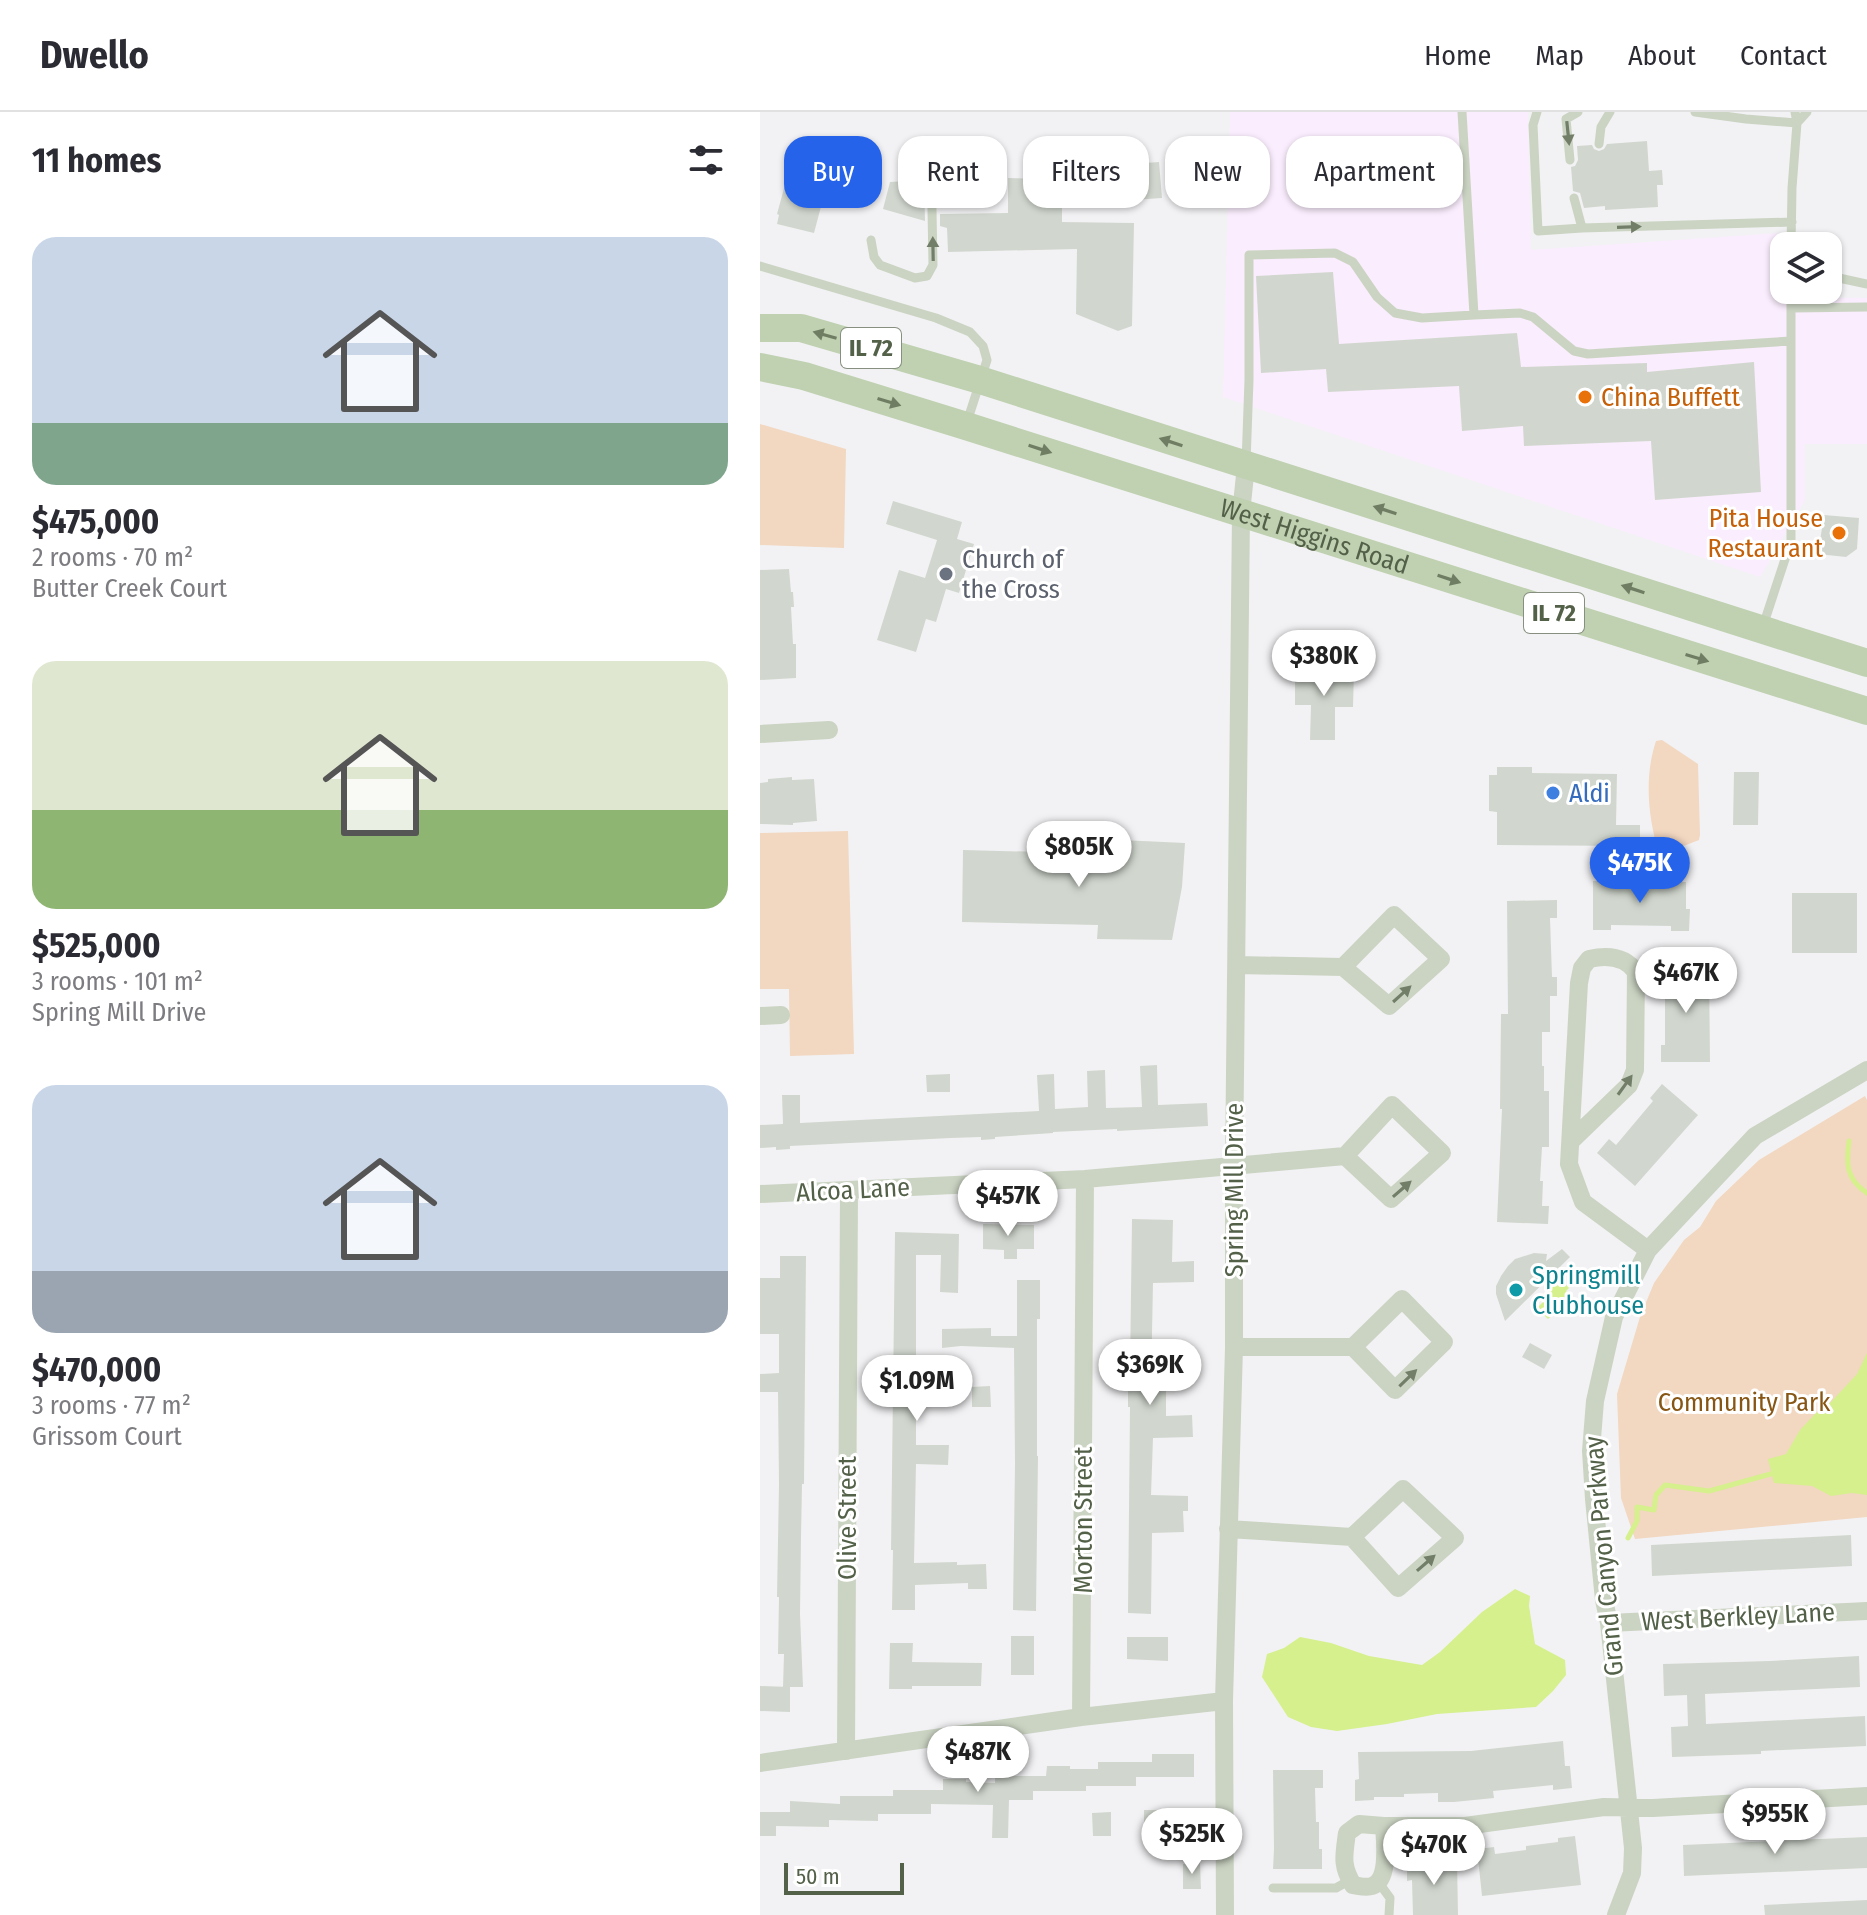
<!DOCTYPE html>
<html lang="en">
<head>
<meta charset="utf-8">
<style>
	body { margin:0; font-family:"Fira Sans Condensed",sans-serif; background:#f7f7f7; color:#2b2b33; height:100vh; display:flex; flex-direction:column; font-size:30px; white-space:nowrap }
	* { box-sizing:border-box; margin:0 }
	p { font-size:26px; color:#7c7c81 }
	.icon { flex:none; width:44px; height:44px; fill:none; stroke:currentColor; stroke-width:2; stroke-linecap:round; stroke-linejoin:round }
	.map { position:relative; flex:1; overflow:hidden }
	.details { display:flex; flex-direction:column; background:#fff; width:760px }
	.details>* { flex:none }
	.banner { position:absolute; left:24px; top:24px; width:760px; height:72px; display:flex; gap:16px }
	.buttons { position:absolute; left:1010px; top:120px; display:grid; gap:16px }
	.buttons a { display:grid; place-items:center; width:72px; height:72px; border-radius:16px; background:#fff; box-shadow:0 2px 6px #0004; font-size:40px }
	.scale { position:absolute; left:24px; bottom:20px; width:120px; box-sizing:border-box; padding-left:8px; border:4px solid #546149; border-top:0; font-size:22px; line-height:28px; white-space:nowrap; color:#546149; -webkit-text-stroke:6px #fff; paint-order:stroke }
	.price { position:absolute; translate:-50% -68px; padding:0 18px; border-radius:28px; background:#fff; color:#222; font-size:26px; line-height:52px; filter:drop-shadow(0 2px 4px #0008) }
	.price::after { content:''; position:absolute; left:50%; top:48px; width:24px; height:18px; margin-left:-12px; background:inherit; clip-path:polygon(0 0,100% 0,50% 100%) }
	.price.on { background:#2563eb; color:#fff }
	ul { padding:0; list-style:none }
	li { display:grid; align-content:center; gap:16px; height:424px; padding:0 32px }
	li span { display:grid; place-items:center; height:248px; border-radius:24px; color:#555 }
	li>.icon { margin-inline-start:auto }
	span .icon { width:144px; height:144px; fill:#fffc; stroke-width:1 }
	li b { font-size:34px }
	h2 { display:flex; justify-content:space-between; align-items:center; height:96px; padding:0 32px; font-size:34px }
	.tag { padding:0 28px; border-radius:24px; background:#fff; box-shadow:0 2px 6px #0004; font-size:28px; line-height:72px }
	.tag.on { background:#2563eb; color:#fff }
	header { display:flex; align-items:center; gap:48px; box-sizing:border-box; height:112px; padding:0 40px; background:#fff; border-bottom:2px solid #e1e1e2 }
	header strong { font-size:38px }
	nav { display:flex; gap:44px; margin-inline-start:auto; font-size:28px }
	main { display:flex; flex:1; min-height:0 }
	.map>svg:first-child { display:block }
	.commercial { fill:#faedfd }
	.green { fill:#f2d7c1 }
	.water { fill:#d5f08d }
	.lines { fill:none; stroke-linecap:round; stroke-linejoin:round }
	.stream { stroke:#d5f08d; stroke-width:5 }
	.building { fill:#d1d7ce }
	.lane { stroke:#cbd4c3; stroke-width:9 }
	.street { stroke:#cbd4c3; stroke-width:18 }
	.primary { stroke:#bfd1b1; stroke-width:28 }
	.oneway { fill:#727e68 }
	.oneway2 { fill:#6f7d63 }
	.food-dot { fill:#e8710a; stroke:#fff; stroke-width:3 }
	.worship-dot { fill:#6b7280; stroke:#fff; stroke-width:3 }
	.shop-dot { fill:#3f7fe0; stroke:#fff; stroke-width:3 }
	.culture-dot { fill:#0f9aa8; stroke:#fff; stroke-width:3 }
	.labels { text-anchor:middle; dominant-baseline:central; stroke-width:6; stroke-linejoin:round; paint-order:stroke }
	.shield { fill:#fff; stroke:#879080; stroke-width:2 }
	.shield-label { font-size:24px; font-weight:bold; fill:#546149 }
	.food-label { font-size:26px; fill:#c56008; stroke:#fff; text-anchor:start }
	.street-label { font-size:26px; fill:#546149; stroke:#fff }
	.worship-label { font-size:26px; fill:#5b616d; stroke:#fff; text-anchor:start }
	.shop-label { font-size:26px; fill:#366cbe; stroke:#fff; text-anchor:start }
	.culture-label { font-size:26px; fill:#0d838f; stroke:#fff; text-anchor:start }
	.park-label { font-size:26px; fill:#875614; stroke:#fff }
</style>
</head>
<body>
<header>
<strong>Dwello</strong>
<nav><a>Home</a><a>Map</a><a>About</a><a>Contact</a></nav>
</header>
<main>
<section class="details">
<h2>11 homes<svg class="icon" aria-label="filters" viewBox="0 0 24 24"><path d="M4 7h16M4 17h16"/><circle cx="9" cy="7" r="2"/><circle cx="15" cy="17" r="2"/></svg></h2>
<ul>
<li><span style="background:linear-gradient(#c9d6e8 75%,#7fa58c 0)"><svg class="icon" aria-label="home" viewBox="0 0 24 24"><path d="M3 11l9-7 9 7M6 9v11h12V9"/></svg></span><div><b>$475,000</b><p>2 rooms · 70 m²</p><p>Butter Creek Court</p></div></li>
<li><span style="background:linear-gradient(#dfe7d0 60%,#8fb573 0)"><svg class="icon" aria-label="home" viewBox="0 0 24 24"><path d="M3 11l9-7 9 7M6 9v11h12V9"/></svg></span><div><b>$525,000</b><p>3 rooms · 101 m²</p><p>Spring Mill Drive</p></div></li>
<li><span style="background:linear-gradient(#c9d6e8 75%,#9aa5b1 0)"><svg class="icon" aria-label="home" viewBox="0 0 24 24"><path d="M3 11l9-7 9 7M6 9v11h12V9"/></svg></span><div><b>$470,000</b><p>3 rooms · 77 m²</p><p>Grissom Court</p></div></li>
</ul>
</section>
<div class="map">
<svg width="1107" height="1803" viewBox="0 0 1107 1803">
	<rect width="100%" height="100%" fill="#f2f2f4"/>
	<path class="commercial" d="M470 0H768L771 138 1018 121 1022 185 1107 186V332H1045V388L1000 465 463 285Z"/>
	<path class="green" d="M0 312 86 337 84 436 0 433Z
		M902 628 938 652 940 723 939 728 903 742H899C888 705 884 665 896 629Z
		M88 719 94 942 30 944 29 877H0V721Z
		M1105 984 1107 988V1405L875 1427 861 1386 857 1282 880 1205 894 1171 924 1128 940 1115 956 1089 999 1048Z"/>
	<path class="water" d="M800 1166 809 1176 806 1179 811 1185 788 1207 777 1196 789 1184 786 1179Z
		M1107 1241V1383L1092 1381 1071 1384 1052 1374 1014 1371 1008 1347 1026 1342 1040 1318 1055 1302 1071 1290 1097 1262Z
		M755 1477 770 1484 769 1494 775 1532 805 1548 806 1563 793 1579 776 1595 677 1602 627 1612 577 1619 551 1615 528 1605 502 1565 507 1542 524 1536 540 1525 571 1531 609 1544 662 1553 680 1540 722 1500Z"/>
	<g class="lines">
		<path class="stream" d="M1089 1029C1086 1052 1086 1067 1107 1081
			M868 1426 877 1409V1395L894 1398 896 1383 905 1373 949 1379 1018 1360"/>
	</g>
	<path class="building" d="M287 27H316V56L399 50 402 86 302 93V110L374 111 372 214 358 219 316 202 317 137 188 140 187 116 180 114V102L248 101V66L286 67Z
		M887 29 889 59 902 58 903 73H897L898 95 845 98V94L824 96 820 81 813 79 811 55 815 54 818 48 817 34 832 33 834 37 839 39 844 37 847 32Z
		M49 38 58 41 59 38 75 42 54 121 17 112 19 103 17 102 32 47H34L36 40 48 43Z
		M164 68 165 109 123 97 130 70Z
		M573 160 579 232 757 221 761 255 887 251V260L994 250 1001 380 895 388 891 329 764 334 763 314 702 319 699 274 568 280 566 257 501 261 496 164Z
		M133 389 202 410 197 427 214 432 199 481 186 477 176 510 166 507 156 540 117 528 139 458 165 466 177 428 126 412Z
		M1064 403 1099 406 1097 437 1086 445 1058 442Z
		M29 457 31 480H33L34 495H31L33 532H36V566L0 568V458Z
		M535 559H594L593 595H575V628H550L551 593H535Z
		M737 655H772V661L857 662 856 713H880V734L737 733V700L729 699V663H737Z
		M974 660H999L998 713H973Z
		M32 665V668L54 667 57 709 33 711V713L0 712V671L8 670V667Z
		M361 728 425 731 422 775 412 828 337 827 338 813 202 810 203 738 360 742Z
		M833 769 926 770V797H930L929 819H911V814L851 813V818H833Z
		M1032 781H1097V841H1032Z
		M797 788V806H790L792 865H797V884H790V920H782V954H784V979H789V1035H782L780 1069H783L782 1094H789L788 1112 737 1110 742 997H740L741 902H748L747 789Z
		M949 855 950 950H901V933H905V876H900V856Z
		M397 953 398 993 447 991 448 1014 357 1019V1017L293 1020V1021L235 1025V1027L221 1028V1025L191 1026 30 1034V1037L16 1038V1035L0 1036V1013L23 1012 22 983H40V1011L279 999 277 963 294 962 295 997 328 995 327 959 345 958 346 996 382 995 380 954Z
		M190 962V980H167L166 963Z
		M902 972 938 1003 875 1074 837 1041 849 1027 856 1033 893 989 890 986Z
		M372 1107 413 1108 412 1150 434 1149V1170L393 1171 391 1272H406V1304L432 1303 433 1325 393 1326 391 1383 428 1384V1399H423L424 1420 392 1421 391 1502 368 1501 370 1295H368V1256H370Z
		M223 1112 274 1113V1137H257V1147H244V1138L223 1137Z
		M135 1120 199 1122 198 1181 180 1180 181 1143H156V1333H189L188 1353 156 1352 154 1451 197 1450V1453L226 1452 227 1477H208V1471L155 1473V1498H132L133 1438H131Z
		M802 1137 810 1145 745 1209 736 1182V1174L741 1164 748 1154 755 1147 774 1141 787 1142 786 1149Z
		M20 1144H46L44 1372H42L41 1426 40 1502 43 1575H23L24 1542H18L19 1485H17L19 1372 18 1280H0V1262L19 1261V1222H0V1166H20Z
		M257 1168H280V1207H277V1344H278L276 1499 253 1498 255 1351 254 1236 201 1234 182 1236V1217L231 1216V1224H257Z
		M770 1231 792 1243 784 1257 762 1245Z
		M230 1274 231 1295H212V1275Z
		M1091 1423 1092 1454 892 1464 891 1433Z
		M251 1524H274V1563H251Z
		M367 1525H408V1549L367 1547Z
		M130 1531H153L152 1550 222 1551 221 1574H152V1577H129Z
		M1099 1544 1100 1575 945 1582 946 1612 1105 1604 1106 1634 1001 1639V1642L912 1645 911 1615 928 1614 927 1583 904 1584 903 1552 1010 1549Z
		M0 1574 30 1575V1600L0 1599Z
		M803 1629 805 1654H810L812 1676 793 1678V1673L733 1679 734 1686 694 1690H678V1681L644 1682V1685H614V1688L595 1689V1668L599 1667 598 1640 711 1639Z
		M392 1642H434V1665H376V1674H326V1679H273V1688H249L248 1726H232L233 1693 171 1692V1702H118V1709L69 1708V1715L16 1714V1724H0V1700H30V1689L80 1692V1684H133V1678H183V1667H206V1670L235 1671V1664H286L287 1654H310V1657H338V1650H392Z
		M513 1658H563V1676H555L556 1710H559V1737H562V1757H513L514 1737Z
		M384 1698H404V1717L384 1718Z
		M351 1700V1724H333L332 1701Z
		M815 1724 821 1773 722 1784 717 1737 734 1735 735 1742 766 1738V1734L798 1730V1726Z
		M1107 1725V1756L924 1764 923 1733Z
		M697 1747 698 1803H653L652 1768 647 1769V1748Z
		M440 1751 441 1777H423V1752Z
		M1107 1788V1803H1005L1004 1793Z"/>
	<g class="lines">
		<path class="lane" d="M702 0 714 203 760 201 773 205 814 239 828 242 1031 229
			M777 0 773 13 778 119 822 116
			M935 0 986 7 1037 11
			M1037 11 1047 0
			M839 32 841 15 850 0
			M810 48 806 7 818 0
			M814 86 822 116 1032 110
			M111 128 114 145 120 153 155 166 167 164 173 153 171 42
			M1031 134 1032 76 1037 11 1035 0
			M0 154 176 206 210 220 223 234 227 248 207 310
			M1079 166 1107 172
			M1031 196 1107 195
			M486 351 489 268V143L575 141 593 150 617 185 635 201 662 206 714 203
			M1003 514 1031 429V178
			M619 1771 630 1786 629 1803
			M513 1776H576L590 1768"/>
		<path class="street" d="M0 622 69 618
			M477 853 583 855 629 894 681 847 634 803 583 855
			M0 904 21 903
			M811 1029 869 973 875 958 876 860C865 844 847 843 829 847L822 856 819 871 809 1052 823 1090 888 1138
			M0 1082 325 1067 585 1044 632 993 682 1041 631 1087 585 1044
			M474 1235H593L642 1187 684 1230 635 1278 593 1235
			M468 1417 592 1425 638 1476 695 1426 643 1377 592 1425
			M849 1511 1107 1499
			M321 1605 325 1067
			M86 1639 89 1078
			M0 1651 321 1605 464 1589
			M624 1714C625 1730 630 1768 612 1774 606 1776 600 1774 593 1773 581 1753 584 1744 587 1721L599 1712 624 1714H705L844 1695 893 1696 1107 1684
			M465 1803 464 1589 474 1235V1055L481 401 486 354
			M856 1803 872 1761 873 1736 849 1511 844 1488 834 1387 831 1339 835 1289 854 1205 888 1138 995 1024 1107 958"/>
		<g class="primary">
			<path d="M0 216H41L220 268 1107 551"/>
			<path id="s1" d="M0 255 44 264 206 314 1107 599"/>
		</g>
	</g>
	<defs><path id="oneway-solid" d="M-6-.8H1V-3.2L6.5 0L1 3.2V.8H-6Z" transform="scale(2)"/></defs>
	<g class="oneway">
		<use href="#oneway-solid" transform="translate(808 21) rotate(84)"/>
		<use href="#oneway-solid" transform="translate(869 115) rotate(-2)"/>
		<use href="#oneway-solid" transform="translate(173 137) rotate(-91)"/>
		<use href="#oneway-solid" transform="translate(642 882) rotate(-42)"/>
		<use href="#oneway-solid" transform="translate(865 973) rotate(-54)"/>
		<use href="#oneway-solid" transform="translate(642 1077) rotate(-41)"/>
		<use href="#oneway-solid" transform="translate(648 1266) rotate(-44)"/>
		<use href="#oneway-solid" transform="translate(666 1451) rotate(-41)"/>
	</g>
	<g class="oneway2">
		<use href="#oneway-solid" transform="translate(65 223) rotate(-164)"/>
		<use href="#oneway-solid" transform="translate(129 290) rotate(17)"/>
		<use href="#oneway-solid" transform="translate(411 330) rotate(-162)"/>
		<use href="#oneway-solid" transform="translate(280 337) rotate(18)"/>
		<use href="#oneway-solid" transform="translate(625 398) rotate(-162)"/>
		<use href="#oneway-solid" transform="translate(689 467) rotate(18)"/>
		<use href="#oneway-solid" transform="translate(873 477) rotate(-162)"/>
		<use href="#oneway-solid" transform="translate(937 546) rotate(17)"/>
	</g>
	<g class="food-dot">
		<circle cx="825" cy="285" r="8"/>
		<circle cx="1079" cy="421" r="8"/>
	</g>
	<circle class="worship-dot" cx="186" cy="462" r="8"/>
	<circle class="shop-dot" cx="793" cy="681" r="8"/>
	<circle class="culture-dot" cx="756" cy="1178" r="8"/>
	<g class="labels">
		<g class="shield">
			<rect x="81" y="216" width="60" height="40" rx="6"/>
			<rect x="764" y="481" width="60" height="40" rx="6"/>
		</g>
		<g class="shield-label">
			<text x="111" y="236">IL 72</text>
			<text x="794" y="501">IL 72</text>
		</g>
		<g class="food-label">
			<text x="841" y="285">China Buffett</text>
			<text x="1063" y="406" text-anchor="end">Pita House<tspan x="1063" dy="30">Restaurant</tspan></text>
		</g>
		<g class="street-label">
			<text stroke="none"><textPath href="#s1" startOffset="580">West Higgins Road</textPath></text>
			<text transform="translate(93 1078) rotate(-3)">Alcoa Lane</text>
			<text transform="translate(474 1078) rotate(-90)">Spring Mill Drive</text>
			<text transform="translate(87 1406) rotate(-90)">Olive Street</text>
			<text transform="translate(323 1408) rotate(-90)">Morton Street</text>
			<text transform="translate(844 1444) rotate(-95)">Grand Canyon Parkway</text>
			<text transform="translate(978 1505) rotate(-3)">West Berkley Lane</text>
		</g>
		<g class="worship-label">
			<text x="202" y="447">Church of<tspan x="202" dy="30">the Cross</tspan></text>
		</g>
		<g class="shop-label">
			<text x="809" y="681">Aldi</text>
		</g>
		<g class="culture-label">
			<text x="772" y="1163">Springmill<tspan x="772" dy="30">Clubhouse</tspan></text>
		</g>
		<g class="park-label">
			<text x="984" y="1290">Community Park</text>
		</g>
	</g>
</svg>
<div class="buttons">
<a><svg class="icon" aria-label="layers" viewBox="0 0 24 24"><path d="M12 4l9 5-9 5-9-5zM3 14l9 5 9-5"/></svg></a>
</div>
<div class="scale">50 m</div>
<b class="price" style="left:564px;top:586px">$380K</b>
<b class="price" style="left:319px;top:777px">$805K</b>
<b class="price on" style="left:880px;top:793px">$475K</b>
<b class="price" style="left:926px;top:903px">$467K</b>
<b class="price" style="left:248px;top:1126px">$457K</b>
<b class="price" style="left:390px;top:1295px">$369K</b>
<b class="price" style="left:157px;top:1311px">$1.09M</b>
<b class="price" style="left:218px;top:1682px">$487K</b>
<b class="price" style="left:1015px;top:1744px">$955K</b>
<b class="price" style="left:432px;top:1764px">$525K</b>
<b class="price" style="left:674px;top:1775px">$470K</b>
<div class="banner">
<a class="tag on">Buy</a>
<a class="tag">Rent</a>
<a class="tag">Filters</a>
<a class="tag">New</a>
<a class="tag">Apartment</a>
</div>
</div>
</main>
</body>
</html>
